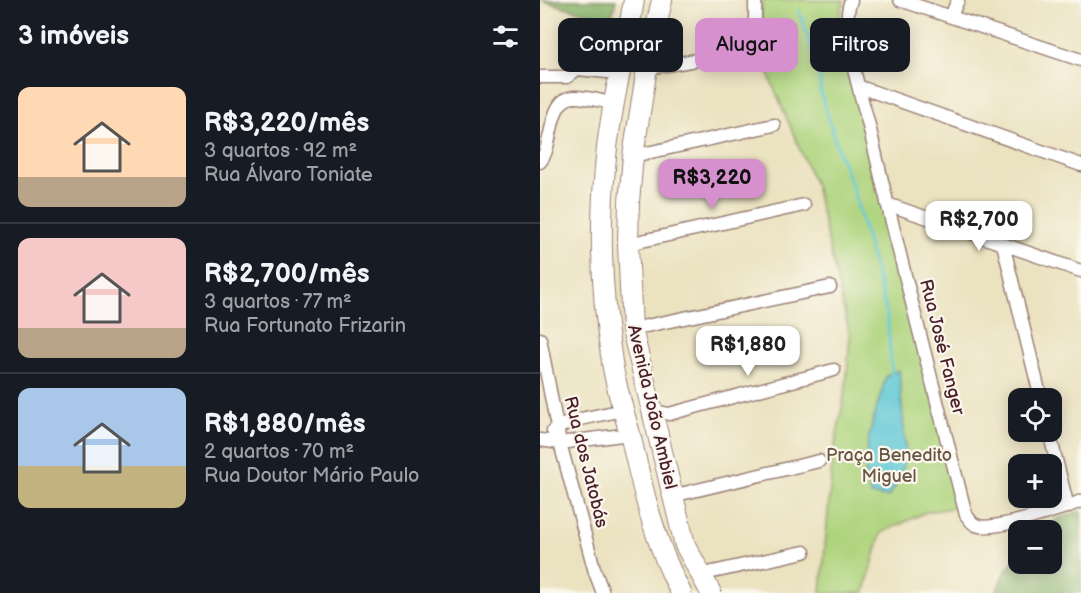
<!DOCTYPE html>
<html lang="pt">
<head>
<meta charset="utf-8">
<style>
	body { margin:0; font-family:"Balsamiq Sans",sans-serif; background:#20242c; color:#f1f3f6; height:100vh; display:flex; flex-direction:column; font-size:22px; white-space:nowrap }
	* { box-sizing:border-box; margin:0 }
	p { font-size:20px; color:#9ea1a6 }
	.icon { flex:none; width:33px; height:33px; fill:none; stroke:currentColor; stroke-width:2; stroke-linecap:round; stroke-linejoin:round }
	.map { position:relative; flex:1; overflow:hidden }
	.drawer { display:flex; flex-direction:column; background:#171b24; width:540px }
	.drawer>* { flex:none }
	.banner { position:absolute; left:18px; top:18px; width:432px; height:54px; display:flex; gap:12px }
	.buttons { position:absolute; left:468px; top:388px; display:grid; gap:12px }
	.buttons a { display:grid; place-items:center; width:54px; height:54px; border-radius:12px; background:#171b24; box-shadow:0 3px 15px #0003; font-size:30px }
	.price { position:absolute; translate:-50% -51px; padding:0 14px; border-radius:12px; background:#fff; color:#222; font-size:20px; line-height:39px; filter:drop-shadow(0 2px 3px #0008) }
	.price::after { content:''; position:absolute; left:50%; top:36px; width:18px; height:14px; margin-left:-9px; background:inherit; clip-path:polygon(0 0,100% 0,50% 100%) }
	.price.selected { background:#d690ce; color:#111 }
	ul { padding:0; list-style:none }
	li { display:flex; align-items:center; gap:18px; height:150px; padding:0 18px }
	li+li { border-top:2px solid #363941 }
	li span { display:grid; place-items:center; flex:none; width:168px; height:120px; border-radius:12px; color:#555 }
	li>.icon { margin-inline-start:auto }
	span .icon { width:72px; height:72px; fill:#fffc; stroke-width:1 }
	li b { font-size:26px }
	h2 { display:flex; justify-content:space-between; align-items:center; height:72px; padding:0 18px; font-size:26px }
	.pill { padding:0 21px; border-radius:12px; background:#171b24; box-shadow:0 3px 15px #0003; font-size:21px; line-height:54px }
	.pill.selected { background:#d690ce; color:#111 }
	main { display:flex; flex:1; min-height:0 }
	.map>svg:first-child { display:block }
	.green { fill:#afd47e; stroke:#7c7a54; stroke-width:1.5 }
	.forest { fill:#8bb66d; stroke:#6a6a4c; stroke-width:1.5 }
	.water { fill:#5dc8d6; stroke:#547480; stroke-width:1.5 }
	.lines { fill:none; stroke-linecap:round; stroke-linejoin:round }
	.stream { stroke:#5dc8d6; stroke-width:3 }
	.street-casing { stroke:#9a8076; stroke-width:15 }
	.primary-casing { stroke:#9a8076; stroke-width:22 }
	.street { stroke:#fff; stroke-width:12 }
	.primary { stroke:#fff; stroke-width:20 }
	.labels { text-anchor:middle; dominant-baseline:central; stroke-width:4.5; stroke-linejoin:round; paint-order:stroke }
	.street-label { font-size:18px; fill:#4a1f2b; stroke:#fbf7ec }
	.park-label { font-size:18px; fill:#685544; stroke:#fbf7ec }
</style>
</head>
<body>
<main>
<section class="drawer">
<h2>3 imóveis<svg class="icon" aria-label="filters" viewBox="0 0 24 24"><path d="M4 7h16M4 17h16"/><circle cx="9" cy="7" r="2"/><circle cx="15" cy="17" r="2"/></svg></h2>
<ul>
<li><span style="background:linear-gradient(#ffd9b3 75%,#b9a48a 0)"><svg class="icon" aria-label="home" viewBox="0 0 24 24"><path d="M3 11l9-7 9 7M6 9v11h12V9"/></svg></span><div><b>R$3,220/mês</b><p>3 quartos · 92 m²</p><p>Rua Álvaro Toniate</p></div></li>
<li><span style="background:linear-gradient(#f6c9c9 75%,#b9a48a 0)"><svg class="icon" aria-label="home" viewBox="0 0 24 24"><path d="M3 11l9-7 9 7M6 9v11h12V9"/></svg></span><div><b>R$2,700/mês</b><p>3 quartos · 77 m²</p><p>Rua Fortunato Frizarin</p></div></li>
<li><span style="background:linear-gradient(#a9c7e8 65%,#c2b280 0)"><svg class="icon" aria-label="home" viewBox="0 0 24 24"><path d="M3 11l9-7 9 7M6 9v11h12V9"/></svg></span><div><b>R$1,880/mês</b><p>2 quartos · 70 m²</p><p>Rua Doutor Mário Paulo</p></div></li>
</ul>
</section>
<div class="map">
<svg width="541" height="593" viewBox="0 0 541 593">
	<rect width="100%" height="100%" fill="#fbf7ec"/>
	<filter id="ink" filterUnits="userSpaceOnUse"><feTurbulence type="fractalNoise" baseFrequency=".0167" numOctaves="2"/><feDisplacementMap in="SourceGraphic" scale="12" xChannelSelector="R" yChannelSelector="G"/><feConvolveMatrix kernelMatrix="1 2 1 2 8 2 1 2 1" color-interpolation-filters="sRGB"/></filter>
	<filter id="wash" filterUnits="userSpaceOnUse"><feTurbulence type="fractalNoise" baseFrequency=".008" numOctaves="4" result="noise"/><feDisplacementMap in="SourceGraphic" scale="24" xChannelSelector="R" yChannelSelector="G"/><feGaussianBlur stdDeviation="1.35" result="paint"/><feColorMatrix in="noise" values="0 0 0 0 0 0 0 0 0 0 0 0 0 0 0 0 0 1.4 0 .05"/><feComposite in="paint" operator="in"/></filter>
	<g filter="url(#wash)">
		<rect width="100%" height="100%" fill="#ebe2c0"/>
		<path class="green" d="M222 0H304L299 18 419 507 386 512 341 533 324 593H281L293 455 306 386 310 336 275 185 231 81 219 37Z"/>
		<path class="forest" d="M0 0H76L71 20Z
			M541 511V593H456L463 575 478 554V564H512V531H501L518 519Z"/>
		<path class="water" d="M359 370 366 456 360 480 348 497 331 495C315 460 337 412 346 376Z"/>
		<g class="lines">
			<path class="stream" d="M259 11 280 72V90L299 153 312 185 347 314 352 374"/>
		</g>
	</g>
	<g filter="url(#ink)">
		<g class="lines">
			<defs>
				<path id="street" d="M311 0C298 33 323 98 331 134 360 261 394 388 426 515 429 518 432 524 436 525 449 533 525 508 541 501
					M360 0 541 60
					M411 16 418 0
					M107 68C130 64 205 57 213 33 216 24 215 10 215 0
					M0 77H27L37 69 77 73
					M320 87 541 165
					M93 156 234 125
					M0 162C14 147 7 97 35 97 47 97 61 101 72 103
					M347 204 541 271
					M88 244 264 205
					M463 244 501 399
					M92 329 290 287
					M0 339 20 443 55 572 63 593
					M110 410 129 414 294 370
					M13 431 31 421 83 410
					M509 432 528 507
					M0 440 20 443 90 434
					M132 496 279 461
					M159 575 264 552"/>
				<path id="primary" d="M94 0C85 53 71 104 66 157 59 225 61 295 72 362 76 388 84 412 91 438 104 495 114 540 141 593
					M122 0 107 68 93 156 89 202 88 244 92 329 145 545 171 593"/>
			</defs>
			<use href="#street" class="street-casing"/>
			<use href="#primary" class="primary-casing"/>
			<use href="#street" class="street"/>
			<use href="#primary" class="primary"/>
		</g>
	</g>
	<g class="labels">
		<g class="street-label">
			<text transform="translate(402 347) rotate(76)">Rua José Fanger</text>
			<text transform="translate(112 407) rotate(77)">Avenida João Ambiel</text>
			<text transform="translate(46 462) rotate(76)">Rua dos Jatobás</text>
		</g>
		<g class="park-label">
			<text x="349" y="455">Praça Benedito<tspan x="349" dy="21">Miguel</tspan></text>
		</g>
	</g>
</svg>
<div class="buttons">
<a><svg class="icon" aria-label="locate" viewBox="0 0 24 24"><circle cx="12" cy="12" r="6"/><path d="M12 2v4M12 18v4M2 12h4M18 12h4"/></svg></a>
<a>+</a>
<a>−</a>
</div>
<b class="price selected" style="left:172px;top:210px">R$3,220</b>
<b class="price" style="left:439px;top:252px">R$2,700</b>
<b class="price" style="left:208px;top:377px">R$1,880</b>
<div class="banner">
<a class="pill">Comprar</a>
<a class="pill selected">Alugar</a>
<a class="pill">Filtros</a>
</div>
</div>
</main>
</body>
</html>
